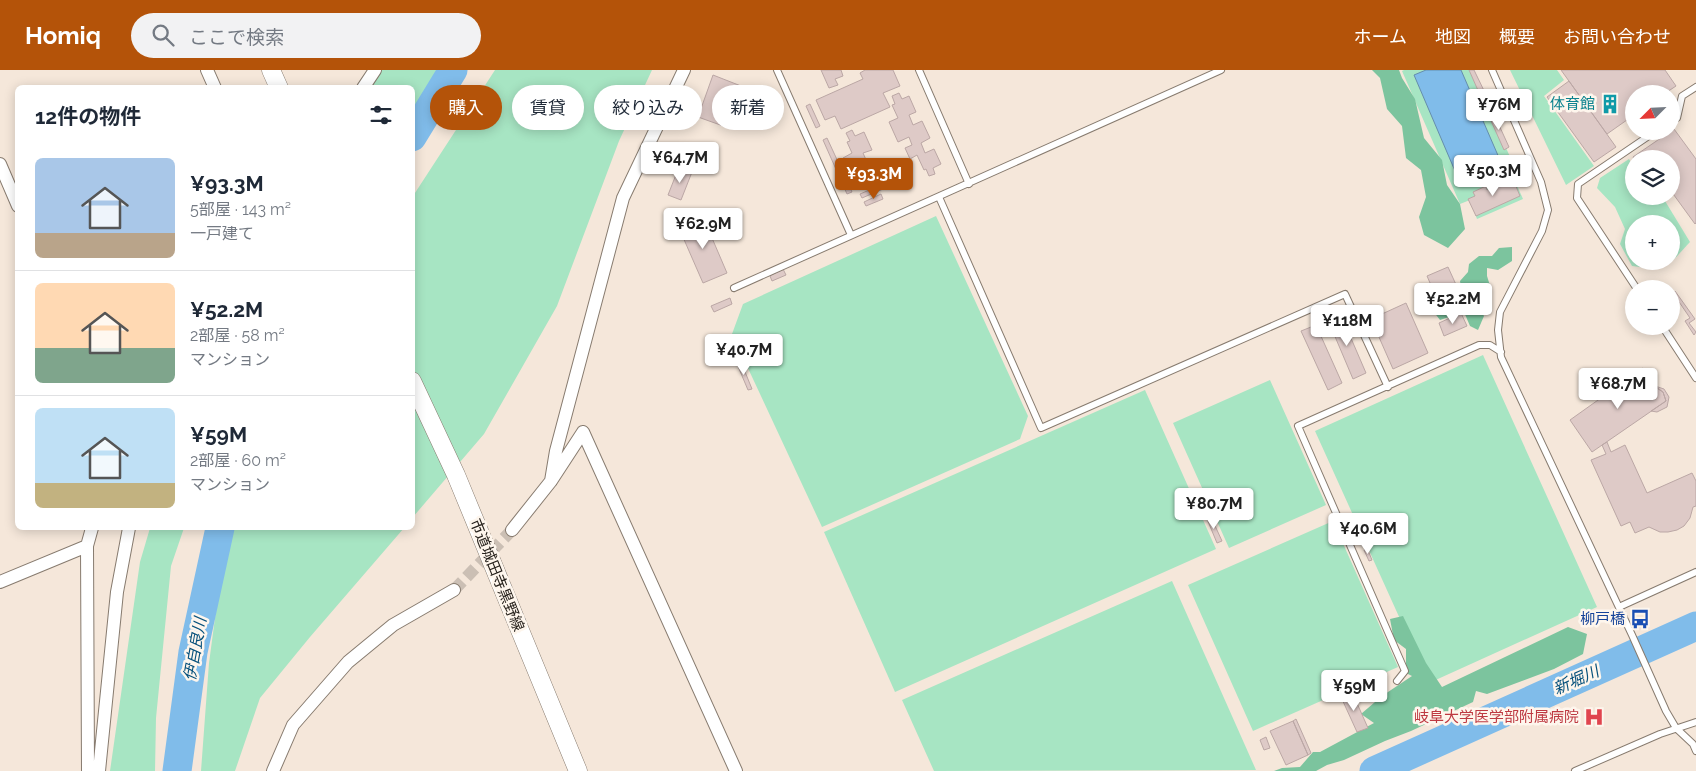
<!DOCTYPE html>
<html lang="ja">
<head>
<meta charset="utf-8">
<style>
	body { margin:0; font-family:Raleway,"Noto Sans JP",sans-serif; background:#f2f2f3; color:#1f2937; height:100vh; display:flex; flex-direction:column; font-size:19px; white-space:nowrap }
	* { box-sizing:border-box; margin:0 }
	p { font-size:16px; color:#747a83 }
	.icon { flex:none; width:28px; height:28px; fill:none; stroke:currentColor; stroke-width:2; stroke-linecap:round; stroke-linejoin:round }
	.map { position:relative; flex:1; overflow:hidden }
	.side { position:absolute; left:15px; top:15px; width:400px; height:445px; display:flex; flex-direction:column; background:#fff; border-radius:8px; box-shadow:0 2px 12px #0003 }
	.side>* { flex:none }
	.guide { position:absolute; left:430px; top:15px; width:475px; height:45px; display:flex; gap:10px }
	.needle { width:32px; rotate:246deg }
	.tools { position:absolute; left:1625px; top:15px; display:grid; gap:10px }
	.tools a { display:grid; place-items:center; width:55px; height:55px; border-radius:50%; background:#fff; box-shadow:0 2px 12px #0003; font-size:25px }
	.price { position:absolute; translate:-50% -42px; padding:0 11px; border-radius:5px; background:#fff; color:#222; font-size:16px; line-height:32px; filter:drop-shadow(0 1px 2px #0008) }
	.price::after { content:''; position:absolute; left:50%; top:30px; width:15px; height:11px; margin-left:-8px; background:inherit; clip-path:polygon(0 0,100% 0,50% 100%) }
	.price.active { background:#b45309; color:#fff }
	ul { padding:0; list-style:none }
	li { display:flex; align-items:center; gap:15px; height:125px; padding:0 20px }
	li+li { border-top:1px solid #e0e1e3 }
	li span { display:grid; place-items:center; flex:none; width:140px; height:100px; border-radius:8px; color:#555 }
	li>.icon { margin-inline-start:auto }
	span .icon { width:60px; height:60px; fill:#fffc; stroke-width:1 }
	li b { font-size:21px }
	h2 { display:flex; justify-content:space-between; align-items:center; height:60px; padding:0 20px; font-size:21px }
	.chip { padding:0 18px; border-radius:22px; background:#fff; box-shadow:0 2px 12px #0003; font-size:18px; line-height:45px }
	.chip.active { background:#b45309; color:#fff }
	header { display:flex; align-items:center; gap:30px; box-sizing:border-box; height:70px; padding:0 25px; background:#b45309; color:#fff }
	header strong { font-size:24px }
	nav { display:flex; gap:28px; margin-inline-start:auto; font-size:18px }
	.search { width:350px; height:45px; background:#f2f2f3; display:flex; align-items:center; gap:12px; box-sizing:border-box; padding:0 18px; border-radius:28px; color:#747a83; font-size:19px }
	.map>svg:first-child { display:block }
	.green { fill:#a7e5c3; fill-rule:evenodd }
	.forest { fill:#7cc49e }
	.water { fill:#80bcea; stroke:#658dac }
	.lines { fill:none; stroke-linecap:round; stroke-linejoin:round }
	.river { stroke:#80bcea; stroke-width:29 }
	.building { fill:#decac7; stroke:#bba7a5 }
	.street-tunnel { stroke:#cbbfb4; stroke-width:12; stroke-dasharray:12 6; stroke-linecap:butt }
	.lane-casing { stroke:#877b6f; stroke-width:8 }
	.street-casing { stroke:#877b6f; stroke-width:14 }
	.secondary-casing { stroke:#877b6f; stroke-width:19 }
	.lane { stroke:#fff; stroke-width:6 }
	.street { stroke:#fff; stroke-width:12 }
	.secondary { stroke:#fff; stroke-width:18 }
	.labels { text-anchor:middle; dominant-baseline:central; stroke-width:5; stroke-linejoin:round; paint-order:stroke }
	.culture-label { font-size:15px; fill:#0d838f; stroke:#fef6ed; text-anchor:end }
	.street-label { font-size:15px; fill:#25201b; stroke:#fef6ed }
	.transit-label { font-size:15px; fill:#164399; stroke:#fef6ed; text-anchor:end }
	.health-label { font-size:15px; fill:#be3a42; stroke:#fef6ed; text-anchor:end }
	.water-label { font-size:16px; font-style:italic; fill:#07517c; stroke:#fef6ed }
</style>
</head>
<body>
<header>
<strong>Homiq</strong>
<div class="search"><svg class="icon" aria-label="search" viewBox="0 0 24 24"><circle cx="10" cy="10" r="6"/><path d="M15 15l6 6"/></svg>ここで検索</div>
<nav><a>ホーム</a><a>地図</a><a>概要</a><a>お問い合わせ</a></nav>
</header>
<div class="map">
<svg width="1696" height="701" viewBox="0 0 1696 701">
	<rect width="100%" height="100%" fill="#f5e7da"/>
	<path class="green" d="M381 0H443L413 54 412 18H370Z
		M495 0H652L619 71 557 236 484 364 413 447V126Z
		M1404 0H1471L1520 109 1515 111 1523 129 1477 149 1470 130 1460 134 1402 1Z
		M1510 0H1557L1564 10 1544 26 1594 96 1566 115Z
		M1629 89 1634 98V126H1662L1690 172C1666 198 1668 201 1632 196L1620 174 1625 159 1615 137 1597 118 1600 108ZM1634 154H1671V191H1634Z
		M936 146 1028 346 1020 369 822 457 732 264 743 234Z
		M1483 285 1597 537 1429 613 1315 361Z
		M1270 310 1326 435 1229 478 1173 353Z
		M1145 320 1216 479 895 622 824 462Z
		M1333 451 1398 597 1253 661 1188 515Z
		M150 458H184L171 496 156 648 155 701H110L140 492Z
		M232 458H404L310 567 260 628 235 701H201L209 593 223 488Z
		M1172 511 1256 700 934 701 902 630Z"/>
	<path class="forest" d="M1372 0H1399L1402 8 1415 29 1424 68 1442 90 1447 115 1460 134 1465 159 1448 178 1424 165 1419 147 1426 127 1421 100 1406 88 1402 56 1387 39 1380 8Z
		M1512 177V191L1498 200 1487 198V206L1492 222 1480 228 1476 233 1484 246 1478 260 1470 256 1464 242 1440 250 1430 237 1440 232 1454 238 1463 229 1460 211 1468 202 1469 194 1479 186H1492L1499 178Z
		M1403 546 1426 593 1442 617 1568 557 1587 564 1583 584 1554 599 1487 624 1476 621 1473 632 1411 661 1385 671 1344 690 1327 695 1316 701H1274L1282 698 1300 697 1313 682H1320L1374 653 1361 644 1382 626 1412 606 1406 603V579L1394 570 1390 549Z"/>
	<path class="water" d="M1426 0H1461L1503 97 1461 115 1414 5Z"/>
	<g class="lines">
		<path class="river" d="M412 67 453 0
			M177 701 193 582 220 458
			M1374 701 1696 556"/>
	</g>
	<path class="building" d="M821 0H841L843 6 835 9 838 15 829 18Z
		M865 0H893L900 16 883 23 890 37 841 59 835 46 825 50 816 30 863 9 860 3Z
		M1469 0H1474L1489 31 1484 34Z
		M1561 0H1665L1676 16 1664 24H1634V45L1607 64Z
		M713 5 741 16 726 57 698 47Z
		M1569 11 1616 77 1594 92 1547 27Z
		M899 23 902 29 909 26 916 42 909 45 913 55 922 51 930 68 921 73 925 83 934 79 941 94 933 98 935 104 929 106 926 99 924 100 917 85 910 89 905 78 912 75 909 67 898 72 889 52 898 48 892 35 895 34 892 26Z
		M810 34 820 56 816 58 806 36Z
		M1493 42 1509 77 1504 80 1488 44Z
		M1674 59 1696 89V153L1695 154 1671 121V89H1634L1633 87Z
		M852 60 855 66 864 62 872 80 863 83 867 92 876 89 883 105 874 109 877 115 872 118 868 108 864 110 860 101 850 105 843 88 852 83 847 72 850 71 846 63Z
		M827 68 852 122 847 124 823 70Z
		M687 73 693 75 691 81 684 79Z
		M679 97 692 102 681 130 668 125Z
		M1508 100 1511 107 1490 118 1486 110Z
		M1513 109 1520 126 1476 146 1468 129 1475 126 1473 122 1486 116 1487 120Z
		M888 112 890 116 862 128 860 124Z
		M881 124 883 129 866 136 864 132Z
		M703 147 727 203 703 213 679 158Z
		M1448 197 1458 219 1437 229 1427 206Z
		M783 199 786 205 772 211 770 206Z
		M1675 221 1695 249 1689 253 1696 262 1694 265 1685 251 1690 248 1673 223Z
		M730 228 732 234 714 242 711 236Z
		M1406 233 1428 283 1393 299 1371 249Z
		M1461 243 1467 256 1444 266 1439 253Z
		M1341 245 1366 303 1353 309 1328 250Z
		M1316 255 1342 313 1328 320 1301 261Z
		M741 292 752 319 748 320 737 294Z
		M1643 298 1658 319 1663 322 1666 331 1592 382 1570 350Z
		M1655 316 1664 319 1669 327 1667 337 1657 342 1651 341 1666 331 1663 322Z
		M1607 372 1611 382 1625 375 1647 423 1692 403 1696 411V436L1693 437 1690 448 1684 456 1677 460 1668 462H1660L1649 457 1635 463 1630 452 1621 456 1591 390 1606 384 1602 375Z
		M1211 447 1222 471 1217 473 1207 449Z
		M1367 478 1372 490 1369 491 1364 480Z
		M1352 622 1368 658 1357 662 1341 627Z
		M1296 649 1311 683 1308 685 1293 651Z
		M1293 651 1308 685 1286 695 1270 661Z
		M1266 667 1270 678 1264 680 1260 670Z"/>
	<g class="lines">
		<path class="street-tunnel" d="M454 520 512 460"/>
		<defs>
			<path id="lane" d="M777 0 851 165
				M919 0 969 114
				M1492 0 1541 112 1548 140 1542 161 1500 242 1498 260 1501 287 1632 565 1666 641 1676 658 1693 674 1696 681
				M1671 51 1677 48 1682 26 1696 17
				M939 127 1041 358 1345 224 1388 317
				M734 218 1221 0
				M1637 219 1577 128 1578 114 1656 61
				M1662 256 1696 308
				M1619 537 1696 502
				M1397 611 1405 601 1298 356 1479 275H1490L1501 282
				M1575 701 1660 664 1696 652"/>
			<path id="street" d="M207 0 215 18
				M363 18 375 0
				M0 94 18 136
				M583 362 736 701
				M551 411 556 381 623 128 684 0
				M512 460 551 411 583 362
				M0 512 87 476
				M88 701 87 476 92 458
				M99 701 117 522 129 458
				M273 701 293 655 348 592 393 555 454 520"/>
			<path id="secondary" d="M271 0 279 18
				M412 311 456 405 578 701"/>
		</defs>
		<use href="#lane" class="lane-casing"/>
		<use href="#street" class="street-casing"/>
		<use href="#secondary" class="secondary-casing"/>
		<use href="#lane" class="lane"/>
		<use href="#street" class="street"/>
		<use href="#secondary" class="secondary"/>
	</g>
	<defs>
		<symbol id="building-bare" viewBox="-9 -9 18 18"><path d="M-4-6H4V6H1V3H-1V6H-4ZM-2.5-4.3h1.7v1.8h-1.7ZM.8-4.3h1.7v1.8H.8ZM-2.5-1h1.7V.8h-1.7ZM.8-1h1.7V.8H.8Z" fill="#0f9aa8" stroke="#fef6ed" stroke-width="2.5" paint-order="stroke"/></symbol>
		<symbol id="bus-bare" viewBox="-9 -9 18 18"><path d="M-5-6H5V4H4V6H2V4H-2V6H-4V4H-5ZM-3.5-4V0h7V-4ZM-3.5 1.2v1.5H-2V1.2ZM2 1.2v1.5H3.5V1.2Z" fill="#1a4fb4" stroke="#fef6ed" stroke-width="2.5" paint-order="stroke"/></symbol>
		<symbol id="hospital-bare" viewBox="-9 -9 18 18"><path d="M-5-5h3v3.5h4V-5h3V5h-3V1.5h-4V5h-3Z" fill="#e0444e" stroke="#fef6ed" stroke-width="2.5" paint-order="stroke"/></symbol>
	</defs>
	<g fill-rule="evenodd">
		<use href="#building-bare" x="1596" y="20" width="28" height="28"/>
		<use href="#bus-bare" x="1626" y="535" width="28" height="28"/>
		<use href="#hospital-bare" x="1580" y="633" width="28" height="28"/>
	</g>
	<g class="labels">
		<g class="culture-label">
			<text x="1595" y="34">体育館</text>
		</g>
		<g class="street-label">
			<text transform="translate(497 505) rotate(68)">市道城田寺黒野線</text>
		</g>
		<g class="transit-label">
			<text x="1625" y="549">柳戸橋</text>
		</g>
		<g class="health-label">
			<text x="1579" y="647">岐阜大学医学部附属病院</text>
		</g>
		<g class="water-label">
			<text transform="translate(195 579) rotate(-80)">伊自良川</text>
			<text transform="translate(1576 610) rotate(-24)">新堀川</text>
		</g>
	</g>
</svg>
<div class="tools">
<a><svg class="needle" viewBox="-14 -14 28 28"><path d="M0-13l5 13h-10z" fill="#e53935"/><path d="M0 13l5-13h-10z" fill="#747a83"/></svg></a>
<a><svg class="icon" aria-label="layers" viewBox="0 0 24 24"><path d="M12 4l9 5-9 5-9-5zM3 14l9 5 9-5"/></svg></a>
<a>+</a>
<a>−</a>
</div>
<b class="price" style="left:1499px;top:61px">¥76M</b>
<b class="price" style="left:680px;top:114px">¥64.7M</b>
<b class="price" style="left:1493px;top:127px">¥50.3M</b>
<b class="price active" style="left:874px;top:130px">¥93.3M</b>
<b class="price" style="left:703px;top:180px">¥62.9M</b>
<b class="price" style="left:1453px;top:255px">¥52.2M</b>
<b class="price" style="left:1347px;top:277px">¥118M</b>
<b class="price" style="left:744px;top:306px">¥40.7M</b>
<b class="price" style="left:1618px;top:340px">¥68.7M</b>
<b class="price" style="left:1214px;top:460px">¥80.7M</b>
<b class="price" style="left:1368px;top:485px">¥40.6M</b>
<b class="price" style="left:1354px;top:642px">¥59M</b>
<div class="guide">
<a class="chip active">購入</a>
<a class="chip">賃貸</a>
<a class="chip">絞り込み</a>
<a class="chip">新着</a>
</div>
<section class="side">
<h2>12件の物件<svg class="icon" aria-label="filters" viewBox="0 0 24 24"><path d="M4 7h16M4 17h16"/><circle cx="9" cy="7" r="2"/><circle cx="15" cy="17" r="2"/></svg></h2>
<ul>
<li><span style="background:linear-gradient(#a9c7e8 75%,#b9a48a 0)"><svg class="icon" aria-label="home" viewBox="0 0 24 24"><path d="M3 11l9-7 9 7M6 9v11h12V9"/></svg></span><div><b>¥93.3M</b><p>5部屋 · 143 m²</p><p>一戸建て</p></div></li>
<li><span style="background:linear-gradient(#ffd9b3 65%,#7fa58c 0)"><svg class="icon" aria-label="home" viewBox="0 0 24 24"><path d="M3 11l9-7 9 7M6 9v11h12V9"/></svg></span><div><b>¥52.2M</b><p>2部屋 · 58 m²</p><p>マンション</p></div></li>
<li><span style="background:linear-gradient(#bfe0f5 75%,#c2b280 0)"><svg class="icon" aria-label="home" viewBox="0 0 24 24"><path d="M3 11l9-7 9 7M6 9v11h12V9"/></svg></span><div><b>¥59M</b><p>2部屋 · 60 m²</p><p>マンション</p></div></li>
</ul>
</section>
</div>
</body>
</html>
